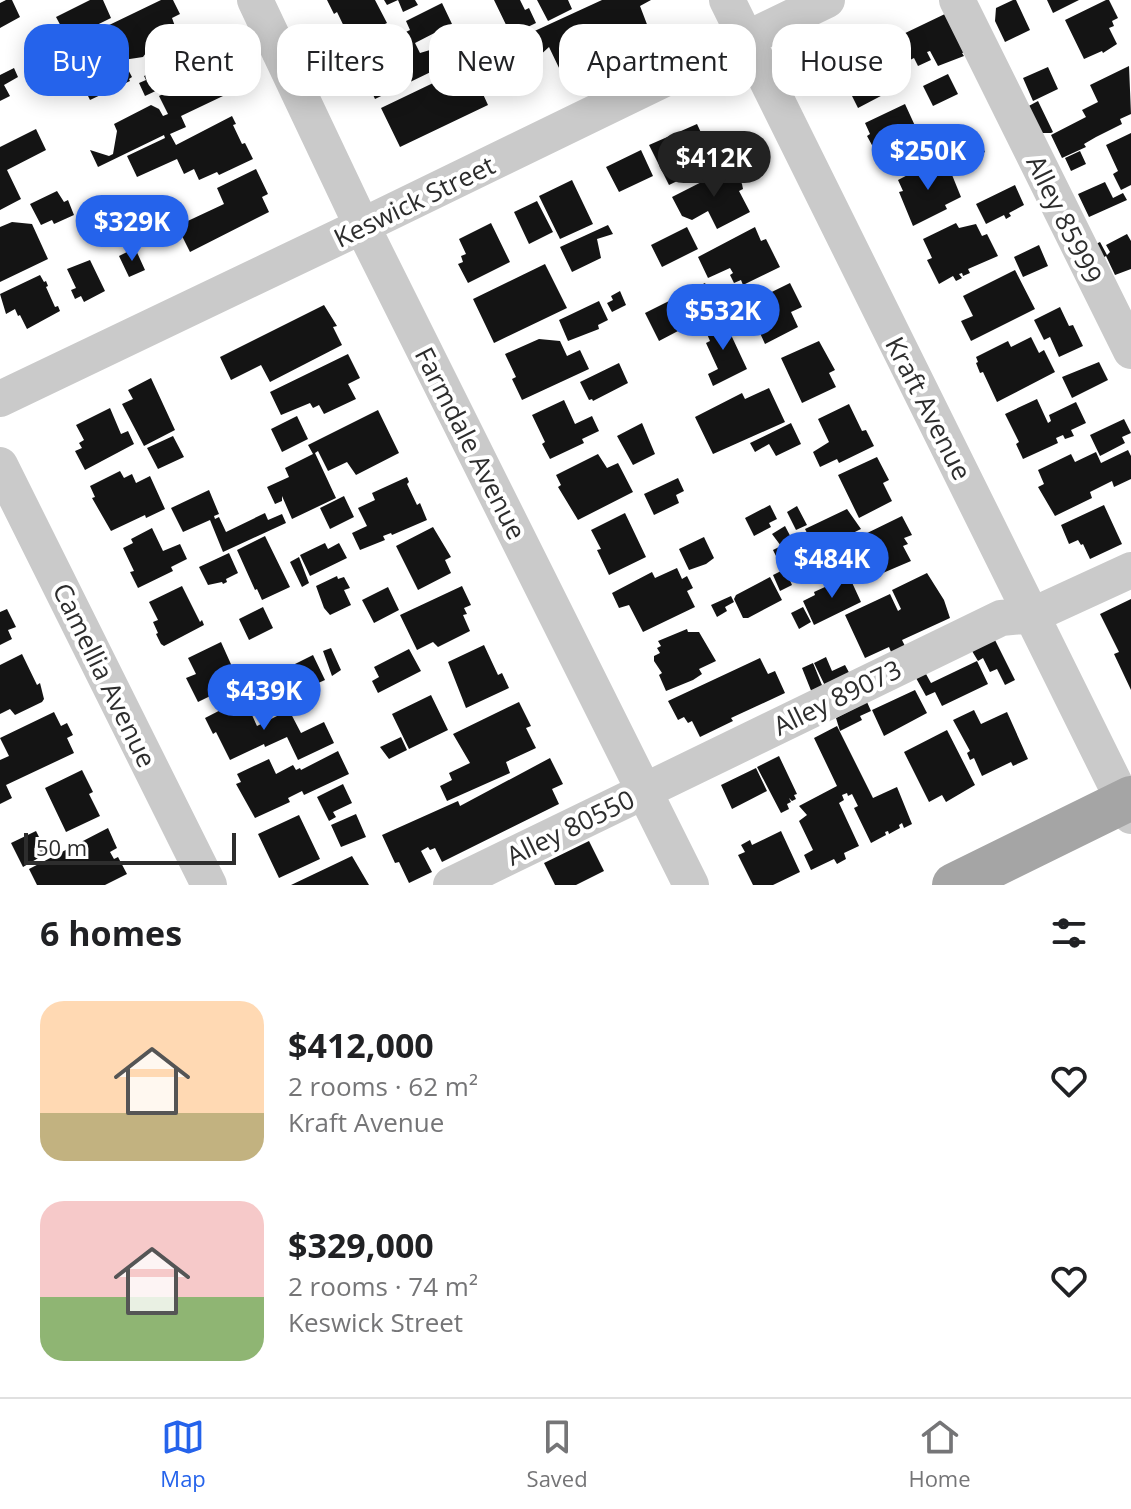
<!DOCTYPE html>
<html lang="en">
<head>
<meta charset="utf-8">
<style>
	body { margin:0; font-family:"Open Sans",sans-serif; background:#f2f2f2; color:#202124; height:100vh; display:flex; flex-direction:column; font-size:30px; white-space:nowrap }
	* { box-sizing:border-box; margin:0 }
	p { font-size:26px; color:#757577 }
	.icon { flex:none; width:44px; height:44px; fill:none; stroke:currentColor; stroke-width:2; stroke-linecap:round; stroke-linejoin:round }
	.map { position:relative; height:885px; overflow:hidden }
	.drawer { display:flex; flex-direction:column; background:#fff; flex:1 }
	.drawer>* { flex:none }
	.hud { position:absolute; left:24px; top:24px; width:1084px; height:72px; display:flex; gap:16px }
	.scale { position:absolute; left:24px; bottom:20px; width:212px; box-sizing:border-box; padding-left:8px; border:4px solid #2d2d2d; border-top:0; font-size:22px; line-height:28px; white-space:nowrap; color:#2d2d2d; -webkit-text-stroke:6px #fff; paint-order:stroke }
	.price { position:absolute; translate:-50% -68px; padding:0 18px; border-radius:28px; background:#2563eb; color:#fff; font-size:26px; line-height:52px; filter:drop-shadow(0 2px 4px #0008) }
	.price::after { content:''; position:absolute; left:50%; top:48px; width:24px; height:18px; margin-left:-12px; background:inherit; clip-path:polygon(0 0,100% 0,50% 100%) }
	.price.current { background:#222; color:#fff }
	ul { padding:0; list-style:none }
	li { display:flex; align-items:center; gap:24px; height:200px; padding:0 40px }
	li span { display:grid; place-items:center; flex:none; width:224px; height:160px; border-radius:24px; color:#555 }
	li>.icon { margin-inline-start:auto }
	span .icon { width:96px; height:96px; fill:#fffc; stroke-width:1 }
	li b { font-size:34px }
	h2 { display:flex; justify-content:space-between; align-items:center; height:96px; padding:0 40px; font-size:34px }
	.chip { padding:0 28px; border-radius:24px; background:#fff; box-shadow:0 4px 20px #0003; font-size:28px; line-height:72px }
	.chip.current { background:#2563eb; color:#fff }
	.tab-bar { display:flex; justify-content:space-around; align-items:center; height:112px; border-top:2px solid #e0e0e0; background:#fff; font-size:22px; color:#757577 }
	.tab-bar a { display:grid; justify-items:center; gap:4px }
	.tab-bar .current { color:#2563eb }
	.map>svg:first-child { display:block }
	.building { fill:#141414 }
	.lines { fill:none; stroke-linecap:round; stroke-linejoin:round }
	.minor { stroke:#cacaca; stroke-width:36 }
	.major { stroke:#a5a5a5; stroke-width:44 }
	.labels { text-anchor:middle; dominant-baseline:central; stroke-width:8; stroke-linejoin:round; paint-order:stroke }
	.street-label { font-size:26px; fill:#2d2d2d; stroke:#fff }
</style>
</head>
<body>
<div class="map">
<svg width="1131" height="885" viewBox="0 0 1131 885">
	<rect width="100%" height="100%" fill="#fff"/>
	<path class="building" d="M6 0H12L20 17 0 28V3Z
		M90 0H103L111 18 56 45 52 38 64 32 56 17Z
		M161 0H173L180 14 172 18 180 40 156 51 158 55 152 59 146 53 143 57 123 60 132 77 129 79 130 81 90 100 79 78 118 59 105 27Z
		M327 0H375L387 23 351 41 337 12 334 14Z
		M384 0H415L418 5 403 12 398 0 387 5Z
		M494 0H520L525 10 529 8 536 23 511 35Z
		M537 0H568L572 9 548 21Z
		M602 0H651L640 6 648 27 616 43 613 42 607 24 583 35 592 54 613 44 619 59 597 70 589 55 560 70 549 47 536 59 541 70 531 74 515 40Z
		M1013 0H1016L1030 30 1005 42 995 21 996 8Z
		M1047 0H1079L1053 13Z
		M1106 0H1109L1118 18 1112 21 1114 26 1109 28 1117 44 1103 53 1102 51 1084 59 1065 20Z
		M442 3 452 24 415 43 420 53 430 50 439 68 375 99 355 56 410 30 406 21Z
		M947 13 966 52 962 53 964 56 938 66 930 51 927 52 931 60 918 66 914 58 910 60 899 36Z
		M46 28 54 44 41 51 32 34Z
		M874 47 888 74 891 72 896 88 858 108 846 84 851 82 841 63Z
		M201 50 221 84 218 85 223 96 181 116 186 127 170 134 176 145 232 116 236 124 233 125 242 144 245 143 253 159 219 175 217 172 199 180 194 169 184 174 177 159 137 177 127 156 165 138 164 135 98 167 90 150 109 156 113 154 117 131 114 124 151 105 159 109 163 116 168 114 159 96 175 88 165 67Z
		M1129 66 1131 114 1120 119 1122 124 1096 137 1084 144 1086 147 1062 158 1051 135 1086 117 1082 110 1098 102 1090 85Z
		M1048 67 1058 89 1033 101 1023 78Z
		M14 68 18 77 4 85 10 96 0 101V75Z
		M155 71 162 88 145 96 139 83 146 80 144 76Z
		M454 73 461 88 477 81 488 105 400 147 381 108Z
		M948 74 958 94 933 106 923 86Z
		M1038 101 1053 132 1051 133H1036L1025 108Z
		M905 104 916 128 912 130 922 151 885 169 867 136 870 134 865 123Z
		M697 124 704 139 715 134 727 157 669 185 649 145Z
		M36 129 46 150 7 170 21 199 0 210V147Z
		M975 132 985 152 962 164 952 144Z
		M1131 133V185L1121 190 1113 174 1118 171 1106 145Z
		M641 150 653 176 619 192 606 167Z
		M1080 151 1086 164 1071 171 1065 158Z
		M948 165 961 197 945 205 947 209 913 226 899 192 903 191 898 180 925 166Z
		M733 166 742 184 743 189 739 191 750 212 717 229 708 211 692 220 682 216 672 197Z
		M256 169 268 194 262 197 269 212 190 252 177 226 224 204 217 188Z
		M572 180 593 224 560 239 539 196Z
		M1105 182 1113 198 1123 193 1127 200 1089 217 1078 194Z
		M1015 185 1024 205 1009 213 1011 216 1006 219 1004 215 986 224 976 204Z
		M57 191 64 202 68 200 74 215 54 224 52 220 41 225 30 204Z
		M537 201 553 232 529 244 514 212Z
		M102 210 104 213 110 210 118 225 95 238 87 222 96 217 94 214Z
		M12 222 32 224 48 259 0 282V227Z
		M491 223 510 262 468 283 458 264 463 262 461 256 466 254 459 239Z
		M956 223 959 228 976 224 982 236 987 234 998 256 968 269 970 273 963 276 962 273 959 274 962 278 956 281 953 276 939 284 927 260 932 258 923 239Z
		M608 225 613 234 597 239 601 258 572 272 560 247Z
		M687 227 698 249 662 267 651 245Z
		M755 227 761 241 766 239 780 267 743 285 741 280 734 283 730 275 733 273 730 268 708 278 698 257Z
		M1127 234 1131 241V269L1115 275 1106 256 1099 260 1092 246 1100 242 1107 255 1110 252 1106 245Z
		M1039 245 1048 266 1023 277 1014 257Z
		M135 248 145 270 129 277 119 256Z
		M90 260 105 291 84 302 81 296 75 299 71 290 76 288 67 269Z
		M545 264 567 308 494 343 473 299Z
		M1015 270 1035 309 971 341 961 321 973 316 963 296Z
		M40 275 44 282 46 281 48 286 46 287 55 307 58 306 60 311 27 329 20 315 18 316 15 309 6 314 0 294Z
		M705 283 718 310 659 341 645 313Z
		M790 283 802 307 791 312 798 327 765 344 751 314 744 318 739 308Z
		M620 291 626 305 612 312 607 303 613 300 611 296Z
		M599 301 608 320 598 325 599 329 568 341 559 320Z
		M324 305 337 326 333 327 342 345 270 382 261 365 231 380 220 357Z
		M1060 307 1069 326 1073 325 1083 346 1059 357 1050 337 1044 340 1034 320Z
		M718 318 721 324 725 322 747 369 713 386 708 374 718 369 706 343 710 341 703 325Z
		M1031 337 1039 353 1044 350 1055 372 997 402 983 372 980 373 976 363 978 362 976 357 1008 341 1011 347Z
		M539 339 560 341 567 356 580 350 589 369 522 400 512 379 516 377 505 354Z
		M819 341 835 370 829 373 836 387 802 403 781 358Z
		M348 354 360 378 348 384 356 399 324 414 319 405 313 408 310 403 281 415 270 392Z
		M1099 362 1108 380 1072 398 1062 377Z
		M619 363 628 383 593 401 592 399 589 400 580 382Z
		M151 378 175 430 144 446 122 404 133 399 128 390Z
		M769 388 785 422 713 454 695 417 742 393 745 399Z
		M1037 399 1048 423 1051 421 1049 415 1076 402 1086 423 1071 430 1074 436 1065 439 1063 435 1056 438 1058 443 1023 459 1016 444 1019 442 1005 414Z
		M564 400 575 424 592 416 599 431 582 439 584 443 550 459 542 444 545 442 532 415Z
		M849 404 862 431 866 430 874 446 839 463 837 459 820 467 813 452 829 442 818 419Z
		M110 408 121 434 128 431 134 444 85 470 75 451 82 448 79 443 84 440 76 425Z
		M378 410 399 453 356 475 347 462 328 471 318 451 315 453 336 498 292 519 282 496V501L275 504 267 487 289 477 285 468 313 454 308 445Z
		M297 416 308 439 282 452 271 429Z
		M1124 419 1131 433 1122 437 1125 443 1100 456 1090 435Z
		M642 423 655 454 633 465 617 436Z
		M791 423 801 444 776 456 769 444 755 452 750 443Z
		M173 436 184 457 158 469 147 448Z
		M1128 450 1131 456V479L1114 487 1112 481 1090 492 1092 498 1055 516 1038 487 1044 484 1038 470 1071 454 1075 462 1096 452 1101 463Z
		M598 454 607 468 618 463 633 492 578 520 558 487 561 485 556 475Z
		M877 457 889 480 883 483 892 501 859 518 838 475Z
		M120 471 124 478 132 474 136 483 150 476 165 509 146 518 145 515 111 531 92 498 95 497 90 486Z
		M407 477 409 482 407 484 417 505 420 503 427 520 392 535 391 533 383 536 385 540 360 550 352 533 367 526 358 508 375 500 372 493Z
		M678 478 684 491 676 495 679 503 654 515 644 494Z
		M209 490 219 514 214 516 215 519 219 517 226 532 265 513 268 520 282 514 286 523 223 552 210 520 183 532 171 508Z
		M344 496 354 517 330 529 320 508Z
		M770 505 777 519 769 523 771 527 754 536 745 518Z
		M1104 505 1122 544 1090 559 1083 544 1081 545 1078 540 1069 544 1061 525Z
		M797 506 807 525 796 530 787 512Z
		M847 509 861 529 816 551 805 529Z
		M625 513 646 557 609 575 597 550 601 549 591 530Z
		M902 516 912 535 904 538 908 544 903 546 911 561 864 581 849 552 863 545 859 537Z
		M785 526 796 547 776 556 773 550 781 546 772 534Z
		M433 527 451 557 445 560 451 573 418 590 396 546Z
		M152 528 163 551 180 544 187 559 171 567 173 571 138 588 130 572 134 571 123 548 133 543 131 539Z
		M265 536 290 587 262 600 257 589 255 590 237 550Z
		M704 537 714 558 706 564 689 570 679 549Z
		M325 543 328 549 339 543 347 558 310 576 300 555Z
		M229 553 238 573 226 579 227 582 223 584 222 582 208 585 199 567Z
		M299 557 309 583 302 587 290 562Z
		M677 568 682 579 687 576 693 588 687 591 695 607 643 632 629 605 619 608 612 593 652 572 655 578Z
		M785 569 792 585 780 591 773 575Z
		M927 573 944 600 950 618 902 640 907 650 893 657 889 647 865 658 845 615 890 594 898 611 901 609 892 590Z
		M337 576 338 579 344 577 350 588 344 590 351 605 330 615 324 608 316 586Z
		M849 576 861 602 814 625 803 601 815 595 814 592Z
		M770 577 782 600 748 618H743L734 599 736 595Z
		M182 586 200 622 202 620 204 625 164 646 161 644 156 634 158 633 153 622 158 620 149 602Z
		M462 586 471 605 464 608 467 614 463 615 470 631 438 647 433 642 417 650 400 615Z
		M388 587 399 610 374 623 362 600Z
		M731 596 734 602 725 607 727 611 717 617 711 605Z
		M1131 599V690L1114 654 1119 652 1100 614Z
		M263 607 273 628 249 640 239 619Z
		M803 607 811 622 799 629 791 613Z
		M7 609 16 627 8 630 12 639 0 645V612Z
		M687 629 688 632H699L716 661 699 669 702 674 693 680 666 691 659 675 662 673 654 661V656L660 653 657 648 661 646 658 641Z
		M995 640 1015 680 1005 685 997 669 990 672 983 658 978 661 972 651Z
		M221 642 239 682 198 702 186 678 196 674 188 658Z
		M484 645 498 675 502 673 509 688 466 708 448 662Z
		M331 648 341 670 332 676 323 651Z
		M409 649 421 671 378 693 372 681 379 677 374 667Z
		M22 654 37 685 40 683 44 699 42 702 15 715 10 709 0 714V665Z
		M313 655 325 680 307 688 310 695 282 709 267 678Z
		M826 657 832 671 845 665 852 678 827 690 814 663Z
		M760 658 768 674 775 671 785 693 731 718 733 721 700 737 692 721 688 723 684 717 678 720 668 701Z
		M977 661 988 684 942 706 935 692 926 696 916 678 926 674 931 683Z
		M813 663 824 690 812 693 802 668Z
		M915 690 927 713 884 736 872 710Z
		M431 695 448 730 409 749 392 714Z
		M240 700 244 707 255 701 259 711 252 715 257 726 289 710 301 733 324 722 334 743 298 760 287 737 265 747 264 744 230 760 216 732 213 734 205 718Z
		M519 702 531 726 526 728 536 748 506 762 510 773 447 801 440 786 452 780 449 773 470 763 453 734Z
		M867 702 871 711 860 716 862 720 840 731 836 718Z
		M974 710 981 724 1007 712 1028 759 1013 766 1011 762 982 776 974 758 970 760 967 753 970 751 953 720Z
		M54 712 61 726 67 723 73 735 67 738 74 753 6 785 12 798 0 804V760L9 756 0 738Z
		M837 726 873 798 897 787 912 824 904 828 902 823 899 825 900 828 889 834 888 831 885 832 886 835 871 843 854 808 858 806 852 794 848 796 847 793 842 795 844 800 839 803 859 846 844 853 846 859 837 864 834 859 811 870 804 855 813 850 799 821 807 815 799 806 837 786 814 738Z
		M947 730 975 785 946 802 942 795 929 802 904 752Z
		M401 737 407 750 389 759 380 747Z
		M338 751 349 774 304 795 302 791 288 798 290 802 255 818 236 784 241 782 237 774 269 759 276 774 293 765 296 770 300 768 301 770Z
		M779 756 797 794 794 795 796 799 792 801 789 798 791 802 787 804 789 809 781 813 757 767Z
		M550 758 563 784 552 789 559 804 442 862 435 848 430 850 428 847 421 851 432 872 409 883 399 862 395 863 382 835 458 801 460 806Z
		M756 768 767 791 732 809 721 785Z
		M82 770 93 792 89 794 100 816 66 832 45 788Z
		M343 784 352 803 333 812 336 817 329 821 317 797Z
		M356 814 366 837 341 847 331 825Z
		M299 815 320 859 279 878 258 834Z
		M108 828 117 848 110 852 114 859 118 857 127 874 105 885H37L29 869Z
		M36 831 47 853 23 867 11 843Z
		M781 831 800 872 773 885H753L738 855 745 852 741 845 750 840 752 845Z
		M589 841 604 871 576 885H555L544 863Z
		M352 856 369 885H291Z"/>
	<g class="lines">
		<path class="minor" d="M255 0 362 226 691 885
			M727 0 1131 816
			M957 0 1131 351
			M0 399 362 226 827 0
			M0 465 209 885
			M451 885 1001 618 1033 615 1131 570"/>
		<path class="major" d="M954 885 1131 798"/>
	</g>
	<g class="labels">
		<g class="street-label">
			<text transform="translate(414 201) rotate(-26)">Keswick Street</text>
			<text transform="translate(1065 219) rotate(64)">Alley 85999</text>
			<text transform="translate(929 408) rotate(63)">Kraft Avenue</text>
			<text transform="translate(471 443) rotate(63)">Farmdale Avenue</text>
			<text transform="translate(105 675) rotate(64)">Camellia Avenue</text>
			<text transform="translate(837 697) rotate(-26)">Alley 89073</text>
			<text transform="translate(570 827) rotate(-26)">Alley 80550</text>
		</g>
	</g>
</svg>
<div class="scale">50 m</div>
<b class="price" style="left:928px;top:192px">$250K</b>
<b class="price current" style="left:714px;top:199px">$412K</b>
<b class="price" style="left:132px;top:263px">$329K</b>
<b class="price" style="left:723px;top:352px">$532K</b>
<b class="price" style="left:832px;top:600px">$484K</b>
<b class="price" style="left:264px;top:732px">$439K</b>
<div class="hud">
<a class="chip current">Buy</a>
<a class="chip">Rent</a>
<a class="chip">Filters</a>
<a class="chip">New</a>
<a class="chip">Apartment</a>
<a class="chip">House</a>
</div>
</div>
<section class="drawer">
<h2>6 homes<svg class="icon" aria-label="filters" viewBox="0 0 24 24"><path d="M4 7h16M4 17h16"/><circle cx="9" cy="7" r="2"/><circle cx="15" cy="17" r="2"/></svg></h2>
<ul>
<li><span style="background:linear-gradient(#ffd9b3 70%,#c2b280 0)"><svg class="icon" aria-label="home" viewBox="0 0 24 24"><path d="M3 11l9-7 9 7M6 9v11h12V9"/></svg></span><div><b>$412,000</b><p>2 rooms · 62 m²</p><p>Kraft Avenue</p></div><svg class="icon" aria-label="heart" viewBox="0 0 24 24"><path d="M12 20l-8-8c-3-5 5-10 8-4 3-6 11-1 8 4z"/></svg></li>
<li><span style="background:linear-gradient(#f6c9c9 60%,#8fb573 0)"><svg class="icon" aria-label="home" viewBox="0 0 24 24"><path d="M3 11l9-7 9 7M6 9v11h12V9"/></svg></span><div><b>$329,000</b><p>2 rooms · 74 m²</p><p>Keswick Street</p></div><svg class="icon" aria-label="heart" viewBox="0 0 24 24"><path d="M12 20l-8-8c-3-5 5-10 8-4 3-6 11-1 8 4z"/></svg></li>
</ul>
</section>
<nav class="tab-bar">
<a class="current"><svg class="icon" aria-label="map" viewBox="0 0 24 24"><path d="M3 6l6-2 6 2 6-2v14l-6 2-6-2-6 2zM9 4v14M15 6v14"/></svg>Map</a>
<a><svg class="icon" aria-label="saved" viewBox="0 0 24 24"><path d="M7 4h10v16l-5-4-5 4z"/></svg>Saved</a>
<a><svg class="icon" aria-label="home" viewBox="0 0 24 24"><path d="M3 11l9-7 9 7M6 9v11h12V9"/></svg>Home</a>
</nav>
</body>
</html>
